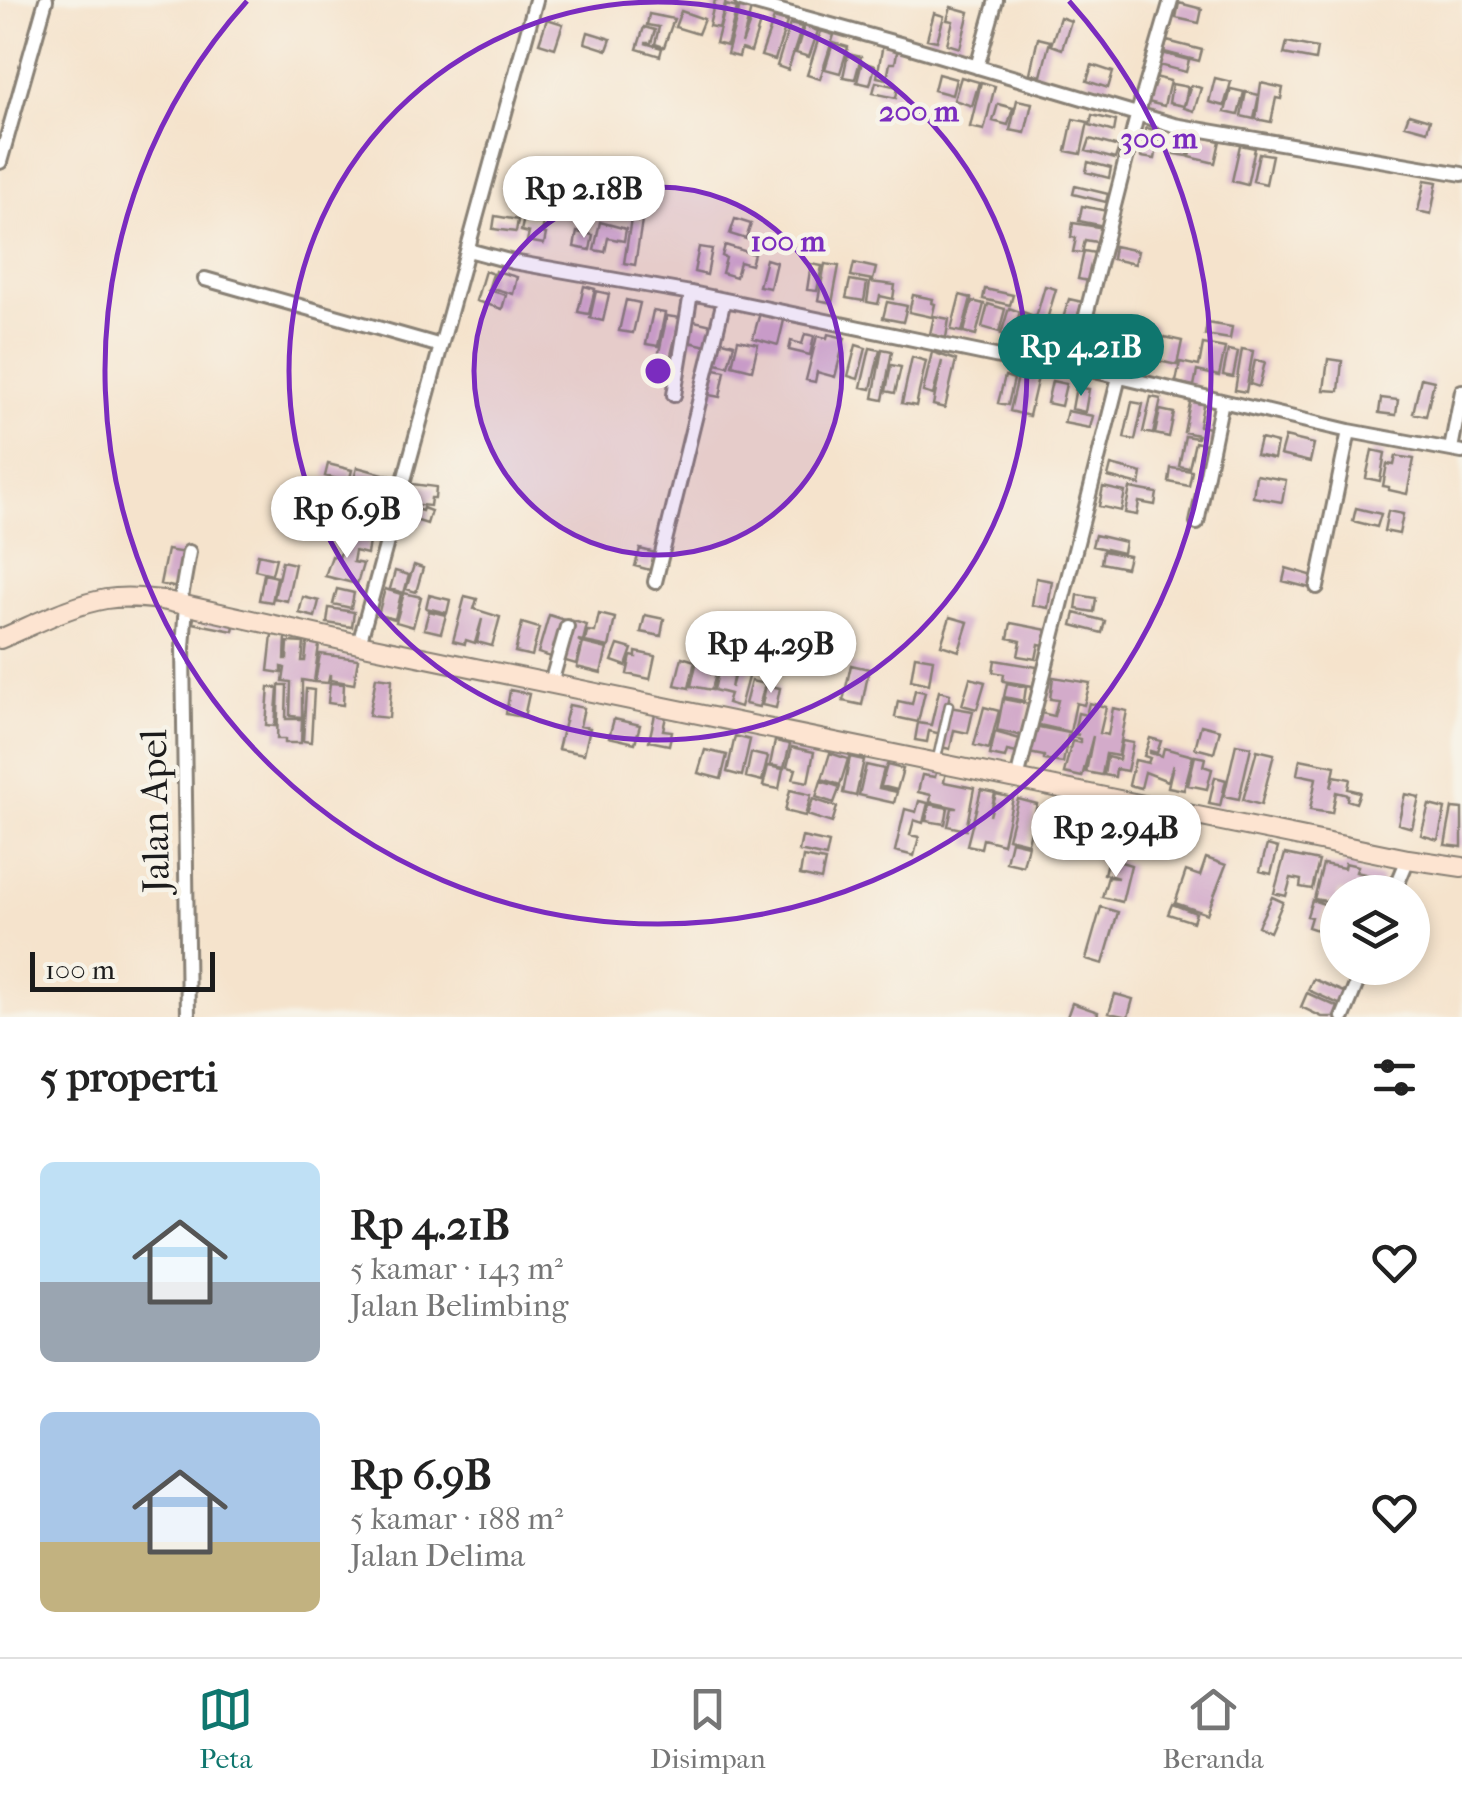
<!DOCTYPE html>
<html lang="id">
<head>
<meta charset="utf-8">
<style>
	body { margin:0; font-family:"IM FELL French Canon",serif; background:#f2f2f2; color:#222; height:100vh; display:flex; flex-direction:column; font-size:38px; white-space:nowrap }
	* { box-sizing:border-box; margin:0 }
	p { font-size:32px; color:#767676 }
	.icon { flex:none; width:55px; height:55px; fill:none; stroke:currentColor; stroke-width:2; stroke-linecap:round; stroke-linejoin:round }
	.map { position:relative; height:1017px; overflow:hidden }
	.sheet { display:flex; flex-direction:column; background:#fff; flex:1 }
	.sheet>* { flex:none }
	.tools { position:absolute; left:1320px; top:875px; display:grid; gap:20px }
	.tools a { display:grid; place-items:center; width:110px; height:110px; border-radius:50%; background:#fff; box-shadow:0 5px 15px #0003; font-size:50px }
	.scale { position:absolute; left:30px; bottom:25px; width:185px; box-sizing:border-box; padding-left:10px; border:5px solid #1c1c1c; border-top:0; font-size:28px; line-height:35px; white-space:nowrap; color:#1c1c1c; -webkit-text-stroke:8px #f7f3e8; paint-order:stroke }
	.price { position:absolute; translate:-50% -85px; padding:0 22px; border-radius:35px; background:#fff; color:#222; font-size:32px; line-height:65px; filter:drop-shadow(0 2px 5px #0008) }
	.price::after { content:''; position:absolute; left:50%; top:60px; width:30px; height:22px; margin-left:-15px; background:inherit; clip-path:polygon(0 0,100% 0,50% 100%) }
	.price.selected { background:#0f766e; color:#fff }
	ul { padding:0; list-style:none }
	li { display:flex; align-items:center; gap:30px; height:250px; padding:0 40px }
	li span { display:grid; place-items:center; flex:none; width:280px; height:200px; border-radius:15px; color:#555 }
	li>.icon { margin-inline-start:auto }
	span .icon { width:120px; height:120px; fill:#fffc; stroke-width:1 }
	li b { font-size:42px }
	h2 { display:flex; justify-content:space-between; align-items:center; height:120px; padding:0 40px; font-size:42px }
	.menu { display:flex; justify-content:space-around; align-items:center; height:140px; border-top:2px solid #e0e0e0; background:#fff; font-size:28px; color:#767676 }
	.menu a { display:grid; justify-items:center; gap:5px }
	.menu .selected { color:#0f766e }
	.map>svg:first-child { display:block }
	.building { fill:#d3abca }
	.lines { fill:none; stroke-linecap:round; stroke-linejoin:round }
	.lane-casing { stroke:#888074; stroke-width:11 }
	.street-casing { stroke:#888074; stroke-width:18 }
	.secondary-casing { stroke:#888074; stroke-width:22 }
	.lane { stroke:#fff; stroke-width:6 }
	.street { stroke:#fff; stroke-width:12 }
	.secondary { stroke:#fde4d1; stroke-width:18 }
	.ring { fill:none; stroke:#7b2cbf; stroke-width:5 }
	.labels { text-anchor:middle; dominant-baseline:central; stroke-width:9; stroke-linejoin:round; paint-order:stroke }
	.street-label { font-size:38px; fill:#1c1c1c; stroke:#f7f3e8 }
	.centre { fill:#7b2cbf; stroke:#f7f3e8; stroke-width:5 }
	.ring-label { font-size:30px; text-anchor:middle; font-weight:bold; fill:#7b2cbf; stroke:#f7f3e8; stroke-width:9; stroke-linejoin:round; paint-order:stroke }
</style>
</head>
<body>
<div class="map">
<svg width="1462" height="1017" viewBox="0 0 1462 1017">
	<rect width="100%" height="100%" fill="#f7f3e8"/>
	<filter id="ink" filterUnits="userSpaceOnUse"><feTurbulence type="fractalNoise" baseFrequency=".01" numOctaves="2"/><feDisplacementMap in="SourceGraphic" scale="20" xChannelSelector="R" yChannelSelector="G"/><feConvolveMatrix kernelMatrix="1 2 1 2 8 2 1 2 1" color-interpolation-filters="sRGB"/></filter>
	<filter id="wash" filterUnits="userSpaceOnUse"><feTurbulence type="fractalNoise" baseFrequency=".0048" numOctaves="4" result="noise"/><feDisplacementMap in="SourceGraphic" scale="40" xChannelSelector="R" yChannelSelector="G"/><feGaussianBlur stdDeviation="2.25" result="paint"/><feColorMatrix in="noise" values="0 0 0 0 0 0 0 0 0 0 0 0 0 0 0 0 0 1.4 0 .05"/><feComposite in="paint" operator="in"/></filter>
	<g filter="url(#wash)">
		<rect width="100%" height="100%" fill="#f5e3cc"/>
		<g id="blocks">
			<path class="building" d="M715 0H726L719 28 709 26Z
				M1179 3 1202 9 1199 23 1176 18Z
				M726 5 737 8 727 46 716 43Z
				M740 6 751 9 742 44 751 20 760 23 751 52 741 49 739 57 727 54Z
				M951 7 969 12 960 48 947 44 953 21 947 20Z
				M681 11 704 19 698 34 675 27Z
				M934 13 944 16 937 41 927 39Z
				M649 14 674 19 664 47 655 44 659 27 647 25Z
				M1060 17 1071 21 1062 49 1051 45Z
				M774 18 787 22 775 60 761 56Z
				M547 19 563 24 555 48 539 43Z
				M790 24 802 27 788 70 777 66Z
				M804 26 818 31 809 57 796 53Z
				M644 27 655 30 651 43H645L662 48 660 56 637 49Z
				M821 31 834 35 820 79 807 75Z
				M588 32 611 39 607 50 585 43Z
				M1038 38 1050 41 1041 76 1030 73Z
				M1167 41 1202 50 1199 61 1164 52Z
				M1287 42 1317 48 1315 60 1284 54Z
				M833 43 848 47 840 73 825 69Z
				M883 44 898 47 895 63H890L887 79 877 77Z
				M1162 53 1189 60 1186 72 1159 65Z
				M848 54 861 57 855 79 843 77Z
				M862 62 875 66 870 85 857 82Z
				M1092 65 1113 72 1108 88 1087 81Z
				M938 74 956 79 952 95 934 90Z
				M961 77 979 82 972 106 954 100Z
				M1155 77 1170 81 1164 106 1148 102Z
				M1215 78 1231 82 1224 106 1209 102Z
				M876 82 898 87 896 98 873 93Z
				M981 82 995 86 984 130 970 127Z
				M1261 83 1283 88 1281 99 1276 98 1271 122 1256 119Z
				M1172 84 1188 87 1184 106 1169 103Z
				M1191 85 1201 88 1194 111 1184 108Z
				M1231 89 1244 92 1238 115 1225 112Z
				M1246 92 1259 95 1254 119 1241 116Z
				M1017 100 1032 103 1025 133 1010 130Z
				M998 104 1013 108 1008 125 993 121Z
				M1409 114 1430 120 1427 131 1405 125Z
				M1092 115 1116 121 1114 132 1090 125Z
				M1073 119 1088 122 1081 154 1066 151Z
				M1146 128 1160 131 1155 159 1141 157Z
				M1178 131 1192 134 1188 156 1174 154Z
				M1195 135 1220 141 1215 163 1190 157Z
				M1090 139 1119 147 1115 159 1086 151Z
				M1240 145 1255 148 1247 185 1232 181Z
				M1259 153 1272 155 1266 184 1253 181Z
				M1088 162 1111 168 1109 178 1086 172Z
				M1425 180 1437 182 1431 214 1418 211Z
				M1075 186 1108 194 1106 202 1073 194Z
				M1082 206 1107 211 1104 226 1079 221Z
				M495 216 518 220 516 232 493 229Z
				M524 218 544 222 542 233 546 234 544 244 527 241 529 233 521 231Z
				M631 219 642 221 635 265 624 263Z
				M735 219 751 224 746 239 730 234Z
				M600 222 626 229 624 241 608 238 605 252 594 250Z
				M1073 223 1105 228 1102 243 1085 240 1082 253 1073 252 1076 238 1071 237Z
				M577 232 593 235 590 250 574 247Z
				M725 245 754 254 751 265 740 262 736 277 722 273 726 258 722 256Z
				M1114 246 1138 251 1135 264 1112 259Z
				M699 247 712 249 707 275 694 272Z
				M1084 251 1095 253 1089 281 1078 279Z
				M766 259 776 262 770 288 759 286Z
				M854 263 876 268 873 280 851 276Z
				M811 264 822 266 817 291 807 290Z
				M825 264 839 266 832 303 818 300Z
				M485 271 493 274 488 290 506 295 502 309 476 301Z
				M496 271 517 277 513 294 492 288Z
				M850 280 867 283 864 301 846 298Z
				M870 282 895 285 893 299 880 296 878 304 867 302Z
				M584 286 595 289 589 314 578 312Z
				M1045 286 1056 289 1048 316 1061 319 1052 351 1041 348 1046 323 1039 348 1028 345Z
				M985 289 1013 295 1010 305 983 299Z
				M596 291 609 294 603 321 590 318Z
				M913 295 933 299 932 303 935 304 932 317 909 312Z
				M960 295 971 298 962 332 951 330Z
				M1069 299 1082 302 1074 328 1061 325Z
				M626 300 640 303 633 333 619 331Z
				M972 301 984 304 976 335 964 332Z
				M887 302 907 306 903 322 883 318Z
				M988 304 1005 309 999 332 982 327Z
				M1009 308 1020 312 1012 337 1001 334Z
				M761 309 785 316 778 345 753 338Z
				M653 311 665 313 658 346 646 344Z
				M1023 312 1034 316 1026 339 1015 335Z
				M1094 314 1114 320 1103 357 1090 354 1096 335 1088 333Z
				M667 316 680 318 670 359 658 357Z
				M934 316 949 319 946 338 930 334Z
				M690 320 716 326 711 347 685 341Z
				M1141 322 1154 325 1146 364 1132 361Z
				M1207 323 1232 327 1230 339 1205 335Z
				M1114 324 1133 328 1130 344 1122 343 1118 362 1106 359Z
				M805 334 814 336 810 355 789 350 791 341 802 344Z
				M828 334 845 338 835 377 817 372 815 382 806 380 817 336 827 338Z
				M1164 337 1182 341 1177 365 1159 361Z
				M719 340 734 344 728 366 713 362Z
				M738 340 758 344 752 370 732 365Z
				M1203 344 1225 348 1219 376 1197 371 1194 386 1176 382 1180 362 1199 366Z
				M856 345 866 348 858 379 848 376Z
				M870 348 880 350 871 389 861 387Z
				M882 349 892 351 883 400 873 398Z
				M1242 349 1253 351 1246 392 1235 390Z
				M1228 350 1238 352 1233 377 1223 375Z
				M932 352 956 360 945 408 933 405 942 361 933 395 923 392Z
				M912 357 926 361 916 406 902 403Z
				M1328 359 1342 361 1339 391 1324 390Z
				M1255 360 1265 362 1259 387 1250 384Z
				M891 365 901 367 895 393 886 391Z
				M715 369 725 371 720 397 709 395Z
				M1019 373 1038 377 1029 416 1010 411Z
				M1005 376 1014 379 1008 405 998 403Z
				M1421 378 1434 381 1426 416 1413 413Z
				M1052 381 1066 384 1061 406 1047 403Z
				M1076 387 1089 389 1085 412 1072 409Z
				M1151 397 1161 399 1153 434 1143 432Z
				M1191 398 1204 400 1199 426 1215 429 1212 446 1195 442 1189 468 1179 466 1185 436 1197 438 1198 435 1184 432Z
				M1381 398 1398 400 1396 415 1379 413Z
				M1132 402 1143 404 1135 440 1124 438Z
				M1160 410 1174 413 1169 437 1155 434Z
				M1067 411 1093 416 1090 428 1064 423Z
				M1285 437 1314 444 1310 462 1280 455Z
				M1260 439 1277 443 1274 459 1256 455Z
				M1372 450 1385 453 1380 481 1366 478Z
				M1396 456 1414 459 1407 494 1389 490V487L1383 486 1387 464 1394 465Z
				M328 464 352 470 349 482 325 476Z
				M1111 465 1142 473 1140 485 1108 477Z
				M357 467 394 477 388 499 352 489Z
				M1171 468 1192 471 1189 486 1169 482Z
				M1256 475 1286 480 1282 502 1253 497Z
				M412 484 436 487 435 498H431L430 506 408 504Z
				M1103 487 1125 492 1121 511 1099 506Z
				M1130 488 1157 493 1155 505 1139 502 1137 515 1125 513Z
				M405 506 422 511 423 508 431 511 427 524 402 516Z
				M1356 508 1381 514 1377 527 1353 521Z
				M349 510 377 519 373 531 345 523Z
				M1388 511 1403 514 1399 534 1384 531Z
				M1095 535 1125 542 1123 553 1092 546Z
				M340 536 369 542 367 554 355 551 353 562 363 564 357 584 325 576 332 556 339 558 342 548 338 547Z
				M640 549 655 553 650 570 635 566Z
				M167 550 185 553 178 588 160 584Z
				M1103 551 1129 556 1126 568 1101 563Z
				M258 554 276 558 272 574 255 570Z
				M282 561 295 564 287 601 274 598Z
				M414 565 423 568 416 592 406 589Z
				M1286 568 1314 576 1310 588 1283 581Z
				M395 571 409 575 404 593 390 589Z
				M264 574 277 577 272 602 259 600Z
				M1036 578 1052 581 1048 608 1032 605Z
				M337 589 354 593 351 608 333 604Z
				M385 589 401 594 395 619 378 615Z
				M404 593 421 597 413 627 396 622Z
				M429 595 450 600 447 613 426 608Z
				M1078 595 1096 598 1094 612 1076 609Z
				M465 596 477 599 474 609 500 617 492 646 477 642 482 619 475 643 466 640 465 644 453 641Z
				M303 597 319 601 315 617 299 613Z
				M329 608 354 612 352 627 327 623Z
				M429 611 446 615 441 633 424 629Z
				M195 612 235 620 233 631 193 623Z
				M1075 613 1105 621 1102 633 1072 625Z
				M599 614 615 618 609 647 585 642 587 631 595 632Z
				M549 615 565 620 554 658 538 653Z
				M645 615 664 619 661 636 641 632Z
				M950 617 968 622 959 651 941 645Z
				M573 621 587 625 583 641 578 640 582 643 576 664 562 660Z
				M522 623 539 628 532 656 515 652Z
				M1011 623 1047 630 1044 645 1039 644 1036 659 1018 656 1021 641 1008 638Z
				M782 628 794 630 793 636 799 637 795 654 788 653 785 666 774 663Z
				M272 635 286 636 285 659H287L288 642 304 643 302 661H305L307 643 319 645 314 682 302 680V717L290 716 291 682 283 681 285 668 282 667V673L268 671Z
				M719 640 741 645 736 665 715 661Z
				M583 643 607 649 601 673 577 667Z
				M618 645 632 649 626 666 612 661Z
				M742 647 755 651 740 707 727 703 730 694 714 690 720 664 735 668 731 688Z
				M636 652 655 656 650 679 627 674 631 656 636 657Z
				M320 654 358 659 354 684 330 680V674L328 683 315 682Z
				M698 656 718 664 712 690 691 686Z
				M915 656 933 659 929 684 911 680Z
				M682 657 695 661 689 688 675 685Z
				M995 660 1037 667 1033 686 1003 681 1004 674 993 672Z
				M851 665 869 669 862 705 843 701Z
				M376 677 392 679 389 718 369 716Z
				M1053 677 1090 683 1084 705 1076 703 1070 732 1035 724 1037 712 1054 716 1058 700 1050 699Z
				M970 678 985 682 977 709 962 705Z
				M751 681 765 684 759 707 745 704Z
				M330 683 344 684 343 705 328 703Z
				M1007 683 1026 687 1024 701 1004 697Z
				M279 685H287L286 719H302L301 743H285V739H277Z
				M766 685 780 688 776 708 762 705Z
				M269 687 278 688 275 726 266 725Z
				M306 689 314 690 311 742 303 741Z
				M510 690 529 694 524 717 506 714Z
				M915 690 925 692 918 722 895 717 898 701 912 704Z
				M939 691 950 694 941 734 929 731 927 742 915 740 918 723 931 725Z
				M1003 699 1029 704 1023 736 997 730Z
				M1089 703 1106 707 1100 733 1108 735 1113 708 1127 711 1118 756 1106 754 1102 775 1086 772 1093 736 1082 777 1064 773 1072 741 1080 743V739L1068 736 1063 763 1044 760V756L1029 753 1034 726 1079 735 1074 733 1078 713 1086 715Z
				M569 705 584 708 580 726 590 728 584 754 558 749Z
				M949 707 973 711 968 733 954 730 950 749 941 747Z
				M984 707 999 711 989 749 974 745Z
				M656 710 667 712 663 730 672 731 669 745 649 741Z
				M614 719 640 725 635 743 609 737Z
				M1201 725 1220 730 1214 753 1195 748Z
				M995 732 1020 739 1017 753 1007 751 1005 758 990 755Z
				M735 736 750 740 742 776 727 772Z
				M1150 738 1161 741 1157 753 1150 751V753L1162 756 1164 748 1193 756 1184 790 1168 787 1173 765 1168 781 1145 772 1141 788 1129 785 1135 760 1148 763 1150 758 1144 756Z
				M775 741 790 744 784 768 770 765Z
				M1122 741 1133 743 1127 771 1116 769 1115 777 1104 775 1107 757 1119 760Z
				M1236 744 1251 747 1239 799 1224 796Z
				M792 747 814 752 808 782 793 779 796 769 787 767Z
				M705 750 727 755 721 779 698 773Z
				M1257 750 1274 754 1261 805 1243 800Z
				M751 753 768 757 762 781 746 777Z
				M830 753 848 759 840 785 822 779Z
				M1195 756 1205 758 1203 766 1212 769 1207 789 1188 785Z
				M850 757 864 760 856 796 843 793Z
				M1300 759 1335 766 1331 788 1334 776 1350 779 1348 789 1360 792 1356 803 1347 800 1348 795 1336 792 1332 813 1310 810 1316 778 1297 774Z
				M866 765 884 769 879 788 897 792 894 803 859 795Z
				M887 765 903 769 897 790 881 786Z
				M768 766 783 769 779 789 763 786Z
				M937 769 946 771 944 782 974 788 966 830 948 826 952 808H957L930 802 931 795 918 792 922 775 935 777Z
				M1215 777 1226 780 1220 806 1209 804Z
				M821 781 840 787 834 803 816 797Z
				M790 790 811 795 805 816 785 811Z
				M981 790 995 793 990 816 996 794 1013 798 1003 844 983 839 981 848 967 845Z
				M1405 794 1419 797 1412 828 1398 824Z
				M813 799 837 807 832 823 807 815Z
				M1018 799 1037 804 1028 843 1008 838Z
				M919 801 928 803 923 823 914 820 910 835 919 837 914 856 895 851 905 809 916 812Z
				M929 804 948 808 945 824 926 821Z
				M1429 805 1445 809 1438 840 1421 835Z
				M1452 808 1462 809V847L1445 845Z
				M1095 812 1109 815 1100 848 1087 845Z
				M802 837 829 843 826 857 799 851Z
				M1011 841 1028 845 1023 866 1006 862Z
				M1267 845 1278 848 1271 874 1260 871Z
				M1285 854 1319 861 1312 889 1300 887 1301 880 1291 878 1286 896 1274 893Z
				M803 857 825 861 821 880 800 875Z
				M1108 858 1131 865 1122 902 1102 897 1108 877 1118 878 1104 874Z
				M1206 858 1226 865 1207 914 1175 903 1186 871 1200 876Z
				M1345 863 1358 866 1356 872 1382 878 1378 892H1338V903L1314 899 1323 864 1344 868Z
				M1272 897 1283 902 1270 932 1258 926Z
				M1312 900 1327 905 1317 930 1308 927 1311 917 1307 916Z
				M1172 904 1196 913 1193 922 1168 914Z
				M1101 907 1118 912 1103 964 1086 959Z
				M1313 979 1346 993 1341 1005 1308 990Z
				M1307 993 1338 1007 1334 1017H1322L1301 1007Z
				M1115 994 1133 999 1128 1017 1109 1013Z
				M1072 1003 1098 1012 1097 1017H1067Z"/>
		</g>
	</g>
	<g filter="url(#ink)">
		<use href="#blocks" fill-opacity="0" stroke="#888074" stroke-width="2.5"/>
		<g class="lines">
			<defs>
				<path id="lane" d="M937 758 949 705"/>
				<path id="street" d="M741 0 907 46 1174 125 1462 174
					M977 67 996 0
					M0 162 46 0
					M468 250 513 262 691 293 1019 361 1061 363 1349 431 1462 452
					M205 279 441 346
					M1073 366 1137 116 1171 0
					M674 395 691 293
					M1451 449 1462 391
					M1197 523 1222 401
					M655 582 724 300
					M1317 587 1349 431
					M180 603 189 552
					M186 604 183 648 188 1017
					M359 644 536 0
					M551 683 567 627
					M1017 779 1119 377
					M1394 892 1408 859
					M1343 1017 1363 968"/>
				<path id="secondary" d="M0 639C34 625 70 605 106 599 125 596 144 598 162 600L359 644 742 723 1408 859 1462 867"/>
			</defs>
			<use href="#lane" class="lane-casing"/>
			<use href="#street" class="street-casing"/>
			<use href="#secondary" class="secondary-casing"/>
			<use href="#lane" class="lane"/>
			<use href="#street" class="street"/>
			<use href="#secondary" class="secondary"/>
		</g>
	</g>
	<circle cx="658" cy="371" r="184" fill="#7b2cbf" fill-opacity=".12"/>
	<g class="ring">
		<circle cx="658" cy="371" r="184"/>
		<circle cx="658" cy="371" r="369"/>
		<path d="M1069 1A553 553 0 1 1 247 1"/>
	</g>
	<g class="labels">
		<g class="street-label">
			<text transform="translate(155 811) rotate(-91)">Jalan Apel</text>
		</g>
	</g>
	<circle cx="658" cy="371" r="15" class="centre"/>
	<g class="ring-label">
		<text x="919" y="121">200 m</text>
		<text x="1159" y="148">300 m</text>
		<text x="788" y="251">100 m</text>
	</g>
</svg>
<div class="tools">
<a><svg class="icon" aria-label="layers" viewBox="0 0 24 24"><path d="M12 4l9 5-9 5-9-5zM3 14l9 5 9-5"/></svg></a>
</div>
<div class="scale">100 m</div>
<b class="price" style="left:584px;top:241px">Rp 2.18B</b>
<b class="price selected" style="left:1081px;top:399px">Rp 4.21B</b>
<b class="price" style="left:347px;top:561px">Rp 6.9B</b>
<b class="price" style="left:771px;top:696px">Rp 4.29B</b>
<b class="price" style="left:1116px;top:880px">Rp 2.94B</b>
</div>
<section class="sheet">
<h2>5 properti<svg class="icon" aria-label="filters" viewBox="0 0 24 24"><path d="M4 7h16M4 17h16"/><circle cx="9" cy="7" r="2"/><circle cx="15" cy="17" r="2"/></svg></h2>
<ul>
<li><span style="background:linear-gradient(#bfe0f5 60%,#9aa5b1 0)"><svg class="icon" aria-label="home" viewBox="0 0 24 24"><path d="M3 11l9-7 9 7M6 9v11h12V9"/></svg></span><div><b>Rp 4.21B</b><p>5 kamar · 143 m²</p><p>Jalan Belimbing</p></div><svg class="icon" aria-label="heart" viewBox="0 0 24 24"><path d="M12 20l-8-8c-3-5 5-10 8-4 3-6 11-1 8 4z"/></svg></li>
<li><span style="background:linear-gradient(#a9c7e8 65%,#c2b280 0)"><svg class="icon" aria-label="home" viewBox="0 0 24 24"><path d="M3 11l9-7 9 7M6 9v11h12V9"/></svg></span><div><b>Rp 6.9B</b><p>5 kamar · 188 m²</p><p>Jalan Delima</p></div><svg class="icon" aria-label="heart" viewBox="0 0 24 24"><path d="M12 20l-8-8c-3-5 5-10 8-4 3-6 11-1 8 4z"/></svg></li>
</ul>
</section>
<nav class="menu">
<a class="selected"><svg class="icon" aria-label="map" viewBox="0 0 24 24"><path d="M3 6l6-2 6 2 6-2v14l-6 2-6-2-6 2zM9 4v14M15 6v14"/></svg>Peta</a>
<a><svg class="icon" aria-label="saved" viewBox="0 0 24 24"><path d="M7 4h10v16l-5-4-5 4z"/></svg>Disimpan</a>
<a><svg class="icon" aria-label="home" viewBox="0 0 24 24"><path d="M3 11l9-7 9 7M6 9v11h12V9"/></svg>Beranda</a>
</nav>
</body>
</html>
